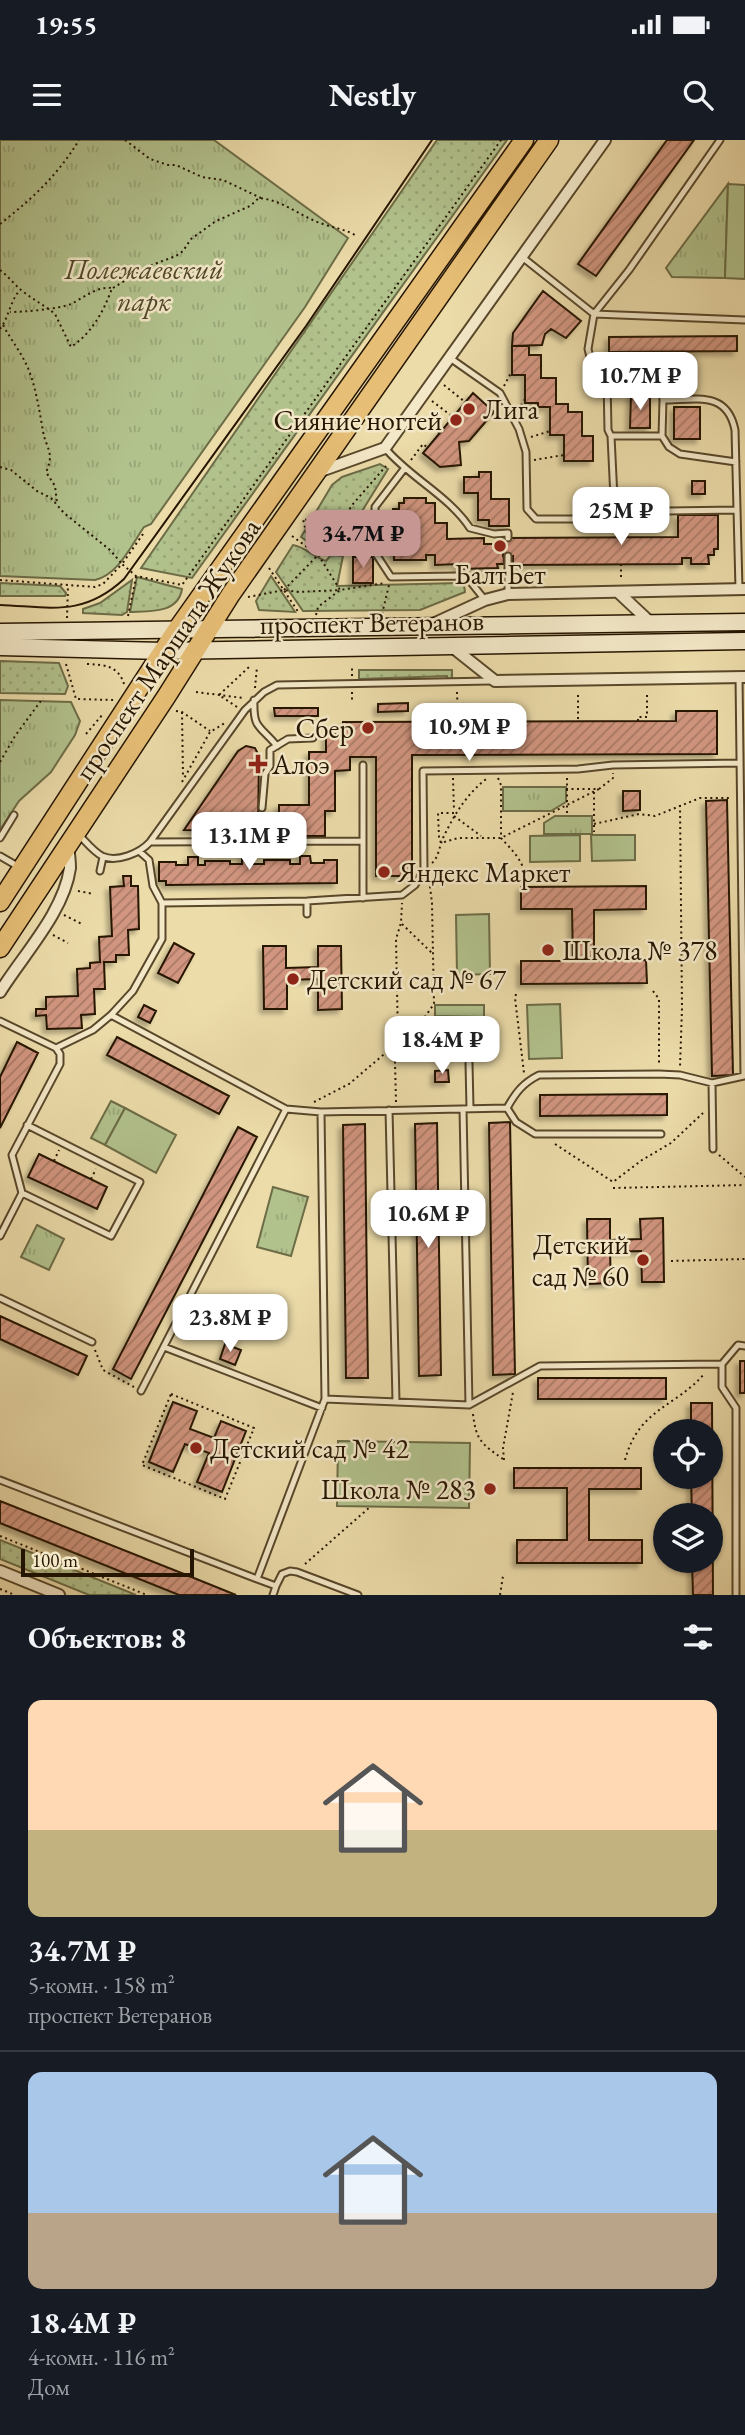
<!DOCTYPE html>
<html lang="ru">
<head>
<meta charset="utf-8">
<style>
	body { margin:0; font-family:"EB Garamond",serif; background:#20242c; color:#f1f3f6; height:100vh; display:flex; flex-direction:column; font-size:26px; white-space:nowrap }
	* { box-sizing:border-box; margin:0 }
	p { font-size:23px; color:#9ea1a6 }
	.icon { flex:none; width:38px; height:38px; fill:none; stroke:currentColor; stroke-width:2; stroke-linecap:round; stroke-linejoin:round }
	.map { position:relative; height:1455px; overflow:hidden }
	.panel { display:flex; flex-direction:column; background:#171b24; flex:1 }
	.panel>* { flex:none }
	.controls { position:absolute; left:653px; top:1279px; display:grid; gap:14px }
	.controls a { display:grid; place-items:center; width:70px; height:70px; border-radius:50%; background:#171b24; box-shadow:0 2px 5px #0004; font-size:35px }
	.scale { position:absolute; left:21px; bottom:18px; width:173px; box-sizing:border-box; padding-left:7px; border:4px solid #261500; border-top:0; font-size:19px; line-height:24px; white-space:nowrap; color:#261500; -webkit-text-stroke:5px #f3e8c8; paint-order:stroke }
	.price { position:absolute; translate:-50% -60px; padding:0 16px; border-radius:14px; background:#fff; color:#222; font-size:23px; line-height:46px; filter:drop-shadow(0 2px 4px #0008) }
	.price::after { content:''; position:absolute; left:50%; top:42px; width:21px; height:16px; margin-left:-10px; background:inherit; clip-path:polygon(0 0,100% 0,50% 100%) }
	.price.on { background:#c59692; color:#111 }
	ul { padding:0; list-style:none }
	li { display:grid; align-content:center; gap:14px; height:371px; padding:0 28px }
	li+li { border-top:2px solid #363941 }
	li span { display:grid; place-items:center; height:217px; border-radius:14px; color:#555 }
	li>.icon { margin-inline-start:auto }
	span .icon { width:126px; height:126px; fill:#fffc; stroke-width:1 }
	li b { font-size:30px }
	h2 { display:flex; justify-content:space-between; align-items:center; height:84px; padding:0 28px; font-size:30px }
	.status { display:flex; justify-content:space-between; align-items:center; height:49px; padding:0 35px; background:#171b24; direction:ltr }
	.status svg { height:19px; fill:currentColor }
	header { display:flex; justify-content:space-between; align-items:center; height:91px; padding:0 28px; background:#171b24; font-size:32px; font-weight:800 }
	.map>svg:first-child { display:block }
	.grass { fill:url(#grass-dots); stroke:#6c6c46; stroke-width:2 }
	.park { fill:url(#park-tufts); stroke:#6c6c46; stroke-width:2 }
	.pitch { fill:#b2c28d; stroke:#6c6c46; stroke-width:2 }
	.building { fill:url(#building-hatch); stroke:#261500; stroke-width:2; filter:url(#shadow) }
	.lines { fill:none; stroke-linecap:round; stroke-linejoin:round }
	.service-casing { stroke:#58472a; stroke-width:9 }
	.minor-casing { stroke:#58472a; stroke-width:14 }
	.secondary-casing { stroke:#261500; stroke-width:19 }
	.primary-casing { stroke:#261500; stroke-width:21 }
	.path { stroke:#261500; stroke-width:2; stroke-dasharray:2 3.5; stroke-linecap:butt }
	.service { stroke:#f3e8c8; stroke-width:5 }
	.minor { stroke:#f3e8c8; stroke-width:10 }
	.secondary { stroke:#f3e8c8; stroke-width:16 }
	.primary { stroke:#e6be75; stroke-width:18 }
	.tram { stroke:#261500; stroke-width:2 }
	.poi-dot { fill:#8f2418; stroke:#f3e8c8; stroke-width:2.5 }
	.labels { text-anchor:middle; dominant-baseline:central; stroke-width:5; stroke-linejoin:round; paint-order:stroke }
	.park-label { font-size:28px; font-style:italic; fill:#50492a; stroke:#f3e8c8 }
	.poi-label { font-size:28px; fill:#261500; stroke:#f3e8c8; text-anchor:start }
	.street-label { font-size:28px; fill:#261500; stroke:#f3e8c8 }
</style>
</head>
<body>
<div class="status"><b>19:55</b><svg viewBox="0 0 49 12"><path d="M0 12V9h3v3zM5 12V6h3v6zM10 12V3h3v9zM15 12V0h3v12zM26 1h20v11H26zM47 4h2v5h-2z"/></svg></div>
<header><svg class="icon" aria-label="menu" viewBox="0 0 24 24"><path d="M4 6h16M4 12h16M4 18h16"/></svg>Nestly<svg class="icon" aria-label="search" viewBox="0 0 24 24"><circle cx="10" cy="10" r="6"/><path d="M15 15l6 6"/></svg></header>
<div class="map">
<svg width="745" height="1455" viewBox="0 0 745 1455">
	<defs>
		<pattern id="grass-dots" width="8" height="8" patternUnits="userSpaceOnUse" patternTransform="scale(1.75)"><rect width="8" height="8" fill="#b2c28d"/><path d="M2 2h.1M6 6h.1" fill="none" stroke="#99a678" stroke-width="1.8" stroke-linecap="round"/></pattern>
		<pattern id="park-tufts" width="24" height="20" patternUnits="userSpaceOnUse" patternTransform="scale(1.75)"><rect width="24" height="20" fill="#b2c28d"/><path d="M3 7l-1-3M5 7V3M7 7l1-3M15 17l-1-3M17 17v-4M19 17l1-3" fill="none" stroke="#99a678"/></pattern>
		<pattern id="building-hatch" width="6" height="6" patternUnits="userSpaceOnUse" patternTransform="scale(1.75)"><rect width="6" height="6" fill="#d29680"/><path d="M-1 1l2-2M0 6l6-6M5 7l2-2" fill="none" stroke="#aa7966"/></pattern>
		<filter id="shadow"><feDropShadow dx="-4" dy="4" stdDeviation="2" flood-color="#0004"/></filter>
	</defs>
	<rect width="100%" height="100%" fill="#ecdcaa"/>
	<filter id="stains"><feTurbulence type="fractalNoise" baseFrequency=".00286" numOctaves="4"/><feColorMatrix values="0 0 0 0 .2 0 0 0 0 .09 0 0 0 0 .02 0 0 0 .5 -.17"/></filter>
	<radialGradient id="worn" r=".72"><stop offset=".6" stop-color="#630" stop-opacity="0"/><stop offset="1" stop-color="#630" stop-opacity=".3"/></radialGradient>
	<path class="grass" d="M437 0H507L192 438 141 428Z
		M380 324 388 329 351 389 356 392 344 413H325L301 397 332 345 342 337Z
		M293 405C305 407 314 417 326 421L331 415 343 416 337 446 459 443 464 445 465 452 420 470 303 471 276 432Z
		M271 436 295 472 259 470 256 461Z
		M137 437 182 449C178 474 149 471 130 472Z
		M132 440 127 472 122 475 83 473V469L100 463Z
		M0 443 60 446 66 453 65 456H0Z
		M0 521 59 523 68 546 65 554 0 553Z
		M359 530H452V539H447V536L359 539Z
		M0 1400 136 1455H89L0 1419Z"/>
	<path class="park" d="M0 0H214L348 98 305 167 151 384 144 387C131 406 118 435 95 440L0 436Z
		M728 44 725 138 672 137 666 128Z
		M0 560 71 562 80 581 75 595 51 632 19 661 0 690Z
		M503 647H566V662L551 671H503Z
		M555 676H592V694H544V683Z
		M111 961 125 968 105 1005 91 998Z
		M273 1047 308 1057 291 1116 257 1107Z
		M37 1085 64 1099 49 1130 21 1117Z"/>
	<path class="pitch" d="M728 44 745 45V139L725 138Z
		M580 695V721L530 722V696Z
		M591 695H635V720L592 721Z
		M489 774 490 834 457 835 456 775Z
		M560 864 562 918 529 919 527 865Z
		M435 865H484V877L435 876Z
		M125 968 176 995 156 1033 105 1005Z
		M338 1301 470 1303 469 1368 337 1366Z"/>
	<path class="building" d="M667 0H694L596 136 578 124Z
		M543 151 581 181 566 198 551 189 545 194 542 205 512 206 513 193Z
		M737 196V211L609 212V197Z
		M512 206H529V215H541V238H556V264H568V272H582V296H593V321H564V295H550V267H538V263H525V235H512Z
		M473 253 494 272 469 301 459 302 461 325 440 327 423 313Z
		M631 255H650V288H630Z
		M674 267H700V299H674Z
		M479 332H491V359H509V386H489V380H478V353H464V337H479Z
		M692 341H705V354H692Z
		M404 358H426V363H435V383H447V399L484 398V404H503L504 424H497L498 428 458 429V424L435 425V415H426V420H394L393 369H399V363H404Z
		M678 375H718V409H714V415H708L709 424H691V418H682V424L513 425V416H503V398L678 397Z
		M353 417H373V443H353Z
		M408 563V571L378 572V564Z
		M274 568H318V576H275Z
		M676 571H717V614L412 615V736H376V617H350V630L335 631V671H325V696H279V665H309V612H326V594H343V582L676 581Z
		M246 606 255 608 259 616 258 691 184 690 238 611Z
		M623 651H640V670L623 671Z
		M727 660 733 935 712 936 706 661Z
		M300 716H310L311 723H324V720H337V743L166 745V741H159V722H176V725H188V717H198V725H205V721H230V724H242V717H252V724H264V720H290V724H300Z
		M123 736H131V746H138L139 789 128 790 129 815H116V822H104L105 849H94L95 874 81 875 82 888 47 889 46 875 36 876V869H46V857L78 856 77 829 90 828V823L100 822 99 797 112 796 110 747 124 746Z
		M646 746V769L594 770V821L646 820 647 843 521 844V821H573L572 769H521V747Z
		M174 803 194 814 178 843 158 833Z
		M263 806H286V828L318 827V806H341L342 869 318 870V839L287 840V869H264Z
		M144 865 156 871 150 883 138 877Z
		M117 897 229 956 219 974 107 915Z
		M17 902 38 913 0 988V937Z
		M448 930 449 942H435V931Z
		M667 954V975L540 976V955Z
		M510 982 515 1234 493 1235 489 983Z
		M437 983 441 1235 419 1236 415 984Z
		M365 984 368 1238H346L343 985Z
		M238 987 257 997 131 1239 113 1229Z
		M39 1014 107 1047 97 1069 28 1037Z
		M663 1078 664 1142H642L641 1111 610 1112 611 1143 588 1144 587 1079H610V1100L641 1099 640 1079Z
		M0 1176 87 1216 78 1235 0 1199Z
		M225 1204 241 1210 235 1225 220 1219Z
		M740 1221H745V1253H740Z
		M538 1238H666V1259H538Z
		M173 1262 197 1271 190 1289 214 1298 221 1281 246 1291 222 1352 197 1342 209 1313 185 1304 173 1332 149 1322Z
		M691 1263H712L713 1455H693L692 1421H710V1376H692L691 1337H710V1292H691Z
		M514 1328H641V1349H589V1400H642V1423H517V1400H567V1348H514Z
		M0 1361 184 1434 236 1455H179L0 1383Z"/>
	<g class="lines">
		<defs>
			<path id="service" d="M720 0 629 130 594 174 588 209 591 221 598 233 607 241 655 240 662 247 663 260C695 260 727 250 735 290L739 449
				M522 117 594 174 745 180
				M450 218 500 253 519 289 526 312 527 369 536 379H659L668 371 737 370
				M607 241 608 290 611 296H662L663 260
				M611 296 615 379 621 397
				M662 296 669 307 680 314 736 322
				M385 308C410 338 448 355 470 388L494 394 508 393V398
				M404 329 375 367 376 414 391 437 458 436 469 440 485 460
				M508 454V416
				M254 560C253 590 260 585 277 606
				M363 625V758
				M262 668 265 634 270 626V610L288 599 313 598
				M80 696C86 702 94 712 102 716 117 723 140 713 150 702L245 570 264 552 277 545 491 541
				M0 698 14 675
				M150 702 363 701
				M0 716 19 727
				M100 731 103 717
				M307 761V774
				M162 763 307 761 402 755 415 745 424 730 423 631 578 629 613 625 740 623
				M111 875 286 969 321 972 507 968C516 952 523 943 539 935L659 934 680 935 712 943 744 936 739 537
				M0 881 56 908
				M469 923 470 968
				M712 943 713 1009
				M507 968 516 982 535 994H661
				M463 969 469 1265
				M389 970 396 1261
				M321 972 325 1259 469 1265 540 1226 722 1224V1247L736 1268V1455
				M22 1053 111 1096 140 1042 27 985
				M0 1096 22 1053 12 1015 60 924V914L56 908 93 890 111 875 133 851 162 799V763L153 746 149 720 140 712
				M0 1158 92 1202
				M164 1207 322 1268
				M722 1224 738 1205 745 1206
				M141 1251 286 969
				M0 1340 257 1439 325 1259
				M257 1439 276 1446 273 1455
				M276 1446 282 1434 290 1431 297 1432 358 1455"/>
			<path id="minor" d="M318 332 385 308 605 0
				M619 453 651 483
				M435 483 485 460 508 454 745 449
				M451 506 495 541 745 537
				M0 852C23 815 64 772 70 728 70 721 69 713 68 706
				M0 1431 59 1455"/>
			<path id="secondary" d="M0 492 745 482
				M0 507 163 511 745 501"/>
			<path id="primary" d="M0 762 176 491 524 0
				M0 808 166 557 231 454 549 0"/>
		</defs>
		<use href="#service" class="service-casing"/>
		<use href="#minor" class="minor-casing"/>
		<use href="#secondary" class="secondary-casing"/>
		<use href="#primary" class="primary-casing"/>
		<path class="path" d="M125 0 150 19 168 25H176L202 37 223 40 261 58
			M0 84C32 59 58 35 79 0
			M0 130C8 136 14 144 21 150 32 159 44 165 55 174L71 207C92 193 104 171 112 148 97 146 85 157 71 164 59 169 23 172 10 172
			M113 148 149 126 176 116 183 111 191 99 216 81 250 66 259 58C283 60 301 77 323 84 334 88 344 89 355 95
			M3 185C11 200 21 212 28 228 36 248 39 269 43 291 46 309 55 312 46 332L55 346 57 363
			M0 189C9 177 10 161 20 150
			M444 245 465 262
			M504 246 512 231
			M432 261 453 277
			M518 270 525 259
			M420 279 440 293
			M531 297 550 291
			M411 320 423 304 428 308
			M534 320 564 315
			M0 327 11 330 37 351 51 358 64 373 110 410 122 424 143 394
			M292 396 318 415 368 414
			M310 409 303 379 367 394
			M621 424V438
			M269 428 299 473
			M0 440 95 447 103 444 122 424 136 436 182 445 501 0
			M284 450 318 415 353 364 386 326
			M248 457 284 450 299 452 340 450 319 416
			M382 474 389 445
			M316 475 318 467 340 450 385 443
			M128 476 136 437
			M67 478 68 445
			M66 524 76 559 114 560
			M87 524C104 525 118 525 124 544
			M352 536V526
			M255 548 257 527
			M196 552 243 558
			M352 552V561
			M457 552 458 582
			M578 555V581
			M237 567 219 555 249 527
			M176 571 182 572 210 591
			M182 572 183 637
			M638 581V577H647V553
			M86 594 103 574
			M0 622 15 596 43 558
			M453 638 454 671
			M498 638 501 645V698C511 709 525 722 525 738
			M567 638V675
			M182 642 210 592 225 583
			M566 649H599L613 638V633
			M594 652V692
			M680 665 682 868 680 927
			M454 673H438L439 697 441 703 458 698H501L599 649
			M454 676 481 696
			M594 684 639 674 655 676 700 658H732
			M262 693V678
			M432 723C439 717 439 707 443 698 454 675 466 655 486 639
			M78 751 94 754
			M64 775 82 784
			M402 784 433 814
			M53 795 68 803
			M653 851 659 859V925
			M516 854 515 858 524 933
			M395 905H405L434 864 432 763 429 738
			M314 962 349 944 395 905 398 899 396 799 401 783 402 763
			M396 962 395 922 400 906
			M555 1004 613 1042 642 1020 671 1003 703 973
			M719 1015 745 1037
			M54 1021 59 1010
			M91 1039 96 1029
			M613 1048 745 1045
			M671 1121 745 1119
			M95 1210 103 1230 134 1247
			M171 1254 254 1288 225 1359 142 1325Z
			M473 1274C476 1301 482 1304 503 1319
			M504 1320 503 1308 513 1252
			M625 1320C639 1268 675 1268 705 1233
			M0 1396 147 1455
			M305 1424 370 1367
			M0 1449 15 1455
			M500 1455 503 1436"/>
		<use href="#service" class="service"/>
		<use href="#minor" class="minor"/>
		<use href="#secondary" class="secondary"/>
		<use href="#primary" class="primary"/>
		<path class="tram" d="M0 465C51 467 83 477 124 439L306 186 432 0"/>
	</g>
	<g class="poi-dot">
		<circle cx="469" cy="269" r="7"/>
		<circle cx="456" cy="280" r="7"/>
		<circle cx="500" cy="406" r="7"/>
		<circle cx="368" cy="588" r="7"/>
		<path d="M254.5 613.5h7v7h7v7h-7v7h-7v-7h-7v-7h7z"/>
		<circle cx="384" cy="732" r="7"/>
		<circle cx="548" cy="810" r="7"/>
		<circle cx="293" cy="839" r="7"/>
		<circle cx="643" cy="1120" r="7"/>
		<circle cx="196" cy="1308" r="7"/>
		<circle cx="490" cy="1349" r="7"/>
	</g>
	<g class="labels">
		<g class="park-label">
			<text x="144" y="129">Полежаевский<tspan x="144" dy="32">парк</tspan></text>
		</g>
		<g class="poi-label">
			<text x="483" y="269">Лига</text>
			<text x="442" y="280" text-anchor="end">Сияние ногтей</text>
			<text x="500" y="434" text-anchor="middle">БалтБет</text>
			<text x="354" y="588" text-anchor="end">Сбер</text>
			<text x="272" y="624">Алоэ</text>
			<text x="398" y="732">Яндекс Маркет</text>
			<text x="562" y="810">Школа № 378</text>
			<text x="307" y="839">Детский сад № 67</text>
			<text x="629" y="1104" text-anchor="end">Детский<tspan x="629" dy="32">сад № 60</tspan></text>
			<text x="210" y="1308">Детский сад № 42</text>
			<text x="476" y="1349" text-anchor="end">Школа № 283</text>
		</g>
		<g class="street-label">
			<text transform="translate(372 482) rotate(-1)">проспект Ветеранов</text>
			<text transform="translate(167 509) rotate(-56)">проспект Маршала Жукова</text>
		</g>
	</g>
	<rect width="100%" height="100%" filter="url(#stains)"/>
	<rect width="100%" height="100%" fill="url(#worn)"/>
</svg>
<div class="controls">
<a><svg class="icon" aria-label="locate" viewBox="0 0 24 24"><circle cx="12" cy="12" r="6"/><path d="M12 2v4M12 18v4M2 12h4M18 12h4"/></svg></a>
<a><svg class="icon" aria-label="layers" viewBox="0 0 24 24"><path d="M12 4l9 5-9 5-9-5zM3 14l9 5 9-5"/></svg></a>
</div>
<div class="scale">100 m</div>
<b class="price" style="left:640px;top:272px">10.7M ₽</b>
<b class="price" style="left:621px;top:407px">25M ₽</b>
<b class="price on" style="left:363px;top:430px">34.7M ₽</b>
<b class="price" style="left:469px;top:623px">10.9M ₽</b>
<b class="price" style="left:249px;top:732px">13.1M ₽</b>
<b class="price" style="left:442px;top:936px">18.4M ₽</b>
<b class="price" style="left:428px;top:1110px">10.6M ₽</b>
<b class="price" style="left:230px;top:1214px">23.8M ₽</b>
</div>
<section class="panel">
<h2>Объектов: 8<svg class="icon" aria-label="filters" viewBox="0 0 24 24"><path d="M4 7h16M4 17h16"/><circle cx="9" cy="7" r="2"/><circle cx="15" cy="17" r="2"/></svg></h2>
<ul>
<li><span style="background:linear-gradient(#ffd9b3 60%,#c2b280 0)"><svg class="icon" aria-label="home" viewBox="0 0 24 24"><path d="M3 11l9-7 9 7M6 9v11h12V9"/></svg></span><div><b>34.7M ₽</b><p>5-комн. · 158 m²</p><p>проспект Ветеранов</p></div></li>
<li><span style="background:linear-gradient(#a9c7e8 65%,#b9a48a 0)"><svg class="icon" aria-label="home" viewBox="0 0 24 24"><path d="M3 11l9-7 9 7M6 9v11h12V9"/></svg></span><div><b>18.4M ₽</b><p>4-комн. · 116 m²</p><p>Дом</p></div></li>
</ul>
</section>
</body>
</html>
